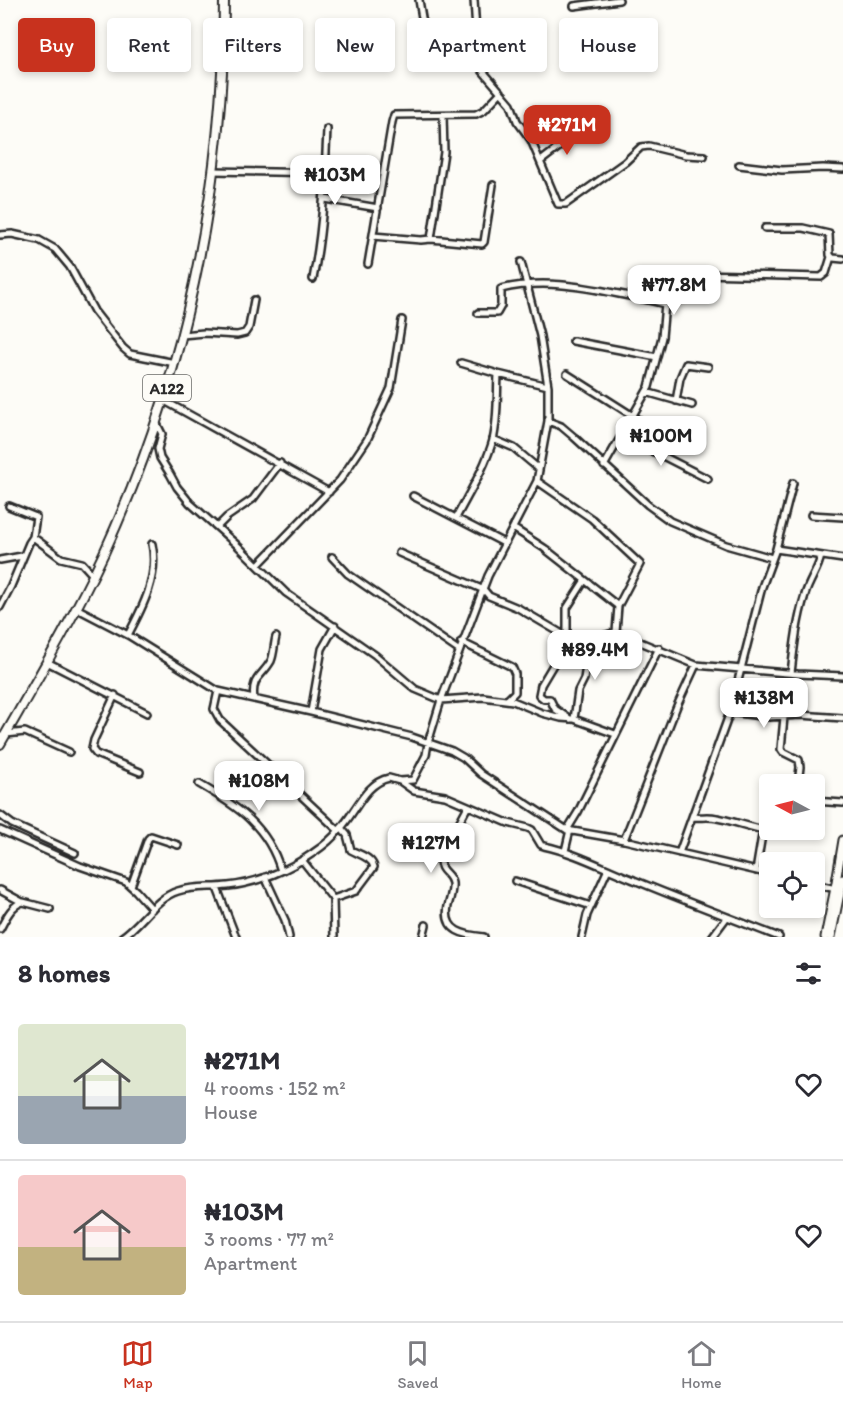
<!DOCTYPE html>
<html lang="en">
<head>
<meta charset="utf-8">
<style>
	body { margin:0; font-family:Itim,sans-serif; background:#f7f7f7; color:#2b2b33; height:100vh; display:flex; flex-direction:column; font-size:22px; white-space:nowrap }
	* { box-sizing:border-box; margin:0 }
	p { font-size:20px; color:#7c7c81 }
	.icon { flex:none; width:33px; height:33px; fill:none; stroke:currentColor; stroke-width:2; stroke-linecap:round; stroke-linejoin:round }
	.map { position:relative; height:937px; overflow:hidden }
	.sheet { display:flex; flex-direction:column; background:#fff; flex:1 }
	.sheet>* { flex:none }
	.guide { position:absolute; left:18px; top:18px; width:807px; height:54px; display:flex; gap:12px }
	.needle { width:39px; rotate:277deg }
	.buttons { position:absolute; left:759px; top:774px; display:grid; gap:12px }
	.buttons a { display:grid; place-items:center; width:66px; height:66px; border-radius:6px; background:#fff; box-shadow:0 3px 9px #0003; font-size:30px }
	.price { position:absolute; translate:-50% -51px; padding:0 14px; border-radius:12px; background:#fff; color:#222; font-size:20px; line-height:39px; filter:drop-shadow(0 2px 3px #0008) }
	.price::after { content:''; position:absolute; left:50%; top:36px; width:18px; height:14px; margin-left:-9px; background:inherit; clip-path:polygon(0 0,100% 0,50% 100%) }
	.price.on { background:#c8321e; color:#fff }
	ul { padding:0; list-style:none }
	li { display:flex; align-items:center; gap:18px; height:150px; padding:0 18px }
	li+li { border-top:2px solid #e1e1e2 }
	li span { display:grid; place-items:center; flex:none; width:168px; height:120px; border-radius:6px; color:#555 }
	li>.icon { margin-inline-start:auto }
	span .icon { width:72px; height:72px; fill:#fffc; stroke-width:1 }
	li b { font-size:26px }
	h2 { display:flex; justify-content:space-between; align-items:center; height:72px; padding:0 18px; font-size:26px }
	.chip { padding:0 21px; border-radius:6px; background:#fff; box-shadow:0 3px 9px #0003; font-size:21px; line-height:54px }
	.chip.on { background:#c8321e; color:#fff }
	.dock { display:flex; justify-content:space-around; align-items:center; height:84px; border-top:2px solid #e1e1e2; background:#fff; font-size:16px; color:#7c7c81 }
	.dock a { display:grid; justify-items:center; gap:3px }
	.dock .on { color:#c8321e }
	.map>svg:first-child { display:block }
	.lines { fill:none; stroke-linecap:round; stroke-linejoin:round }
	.minor-casing { stroke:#2b2b2b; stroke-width:10 }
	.major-casing { stroke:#2b2b2b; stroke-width:11 }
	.highway-casing { stroke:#2b2b2b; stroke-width:12 }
	.minor { stroke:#fdfcf7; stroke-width:5 }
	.major { stroke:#fdfcf7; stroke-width:7 }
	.highway { stroke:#fdfcf7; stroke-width:8 }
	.labels { text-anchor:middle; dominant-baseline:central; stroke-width:5; stroke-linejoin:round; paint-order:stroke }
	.shield { fill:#fdfcf7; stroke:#6a6a68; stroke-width:1.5 }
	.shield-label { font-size:16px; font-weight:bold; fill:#2b2b2b }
</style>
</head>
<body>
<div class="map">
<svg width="843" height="937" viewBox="0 0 843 937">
	<rect width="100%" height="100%" fill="#fdfcf7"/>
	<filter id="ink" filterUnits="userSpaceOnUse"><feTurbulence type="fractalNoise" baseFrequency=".0167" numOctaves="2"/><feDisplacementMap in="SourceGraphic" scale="12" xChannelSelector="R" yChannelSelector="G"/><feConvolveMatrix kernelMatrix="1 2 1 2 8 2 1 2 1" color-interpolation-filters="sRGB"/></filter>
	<g filter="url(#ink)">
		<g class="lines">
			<defs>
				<path id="minor" d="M419 0 423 24
					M474 0 477 47 481 69 511 104 517 121 531 140 558 204H566L625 162 641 147 649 146 686 155 704 156
					M574 6 619 0
					M541 161 580 131
					M739 165 782 170 823 168 843 169
					M213 171 325 173
					M325 199 378 208
					M765 228H803L829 234 830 255 833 258 843 259
					M0 235 12 234 39 240 55 249 70 267 94 311 123 348 130 354 175 363
					M373 236 421 240 431 239 444 152 443 115
					M431 239 482 244 484 242 493 185
					M368 264 392 122 394 115 476 114 484 110 501 92
					M700 274 821 277 826 273 831 257
					M313 279C323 229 325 179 327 129
					M665 304 671 280
					M478 313H497L501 306V289C541 279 579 286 619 294 635 297 650 300 665 304L662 337 649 387 604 466
					M182 335 204 333 237 335 245 333 249 327 254 300
					M573 341 657 357
					M461 363 498 374 548 386
					M567 374 644 423 698 436
					M646 392 692 405
					M163 400 329 492
					M676 401 680 378 686 364 708 367
					M548 421 561 426 574 437 648 505 670 521 726 545 772 558
					M156 422 162 434 158 449 160 458 170 474 177 487 190 503 237 545 286 593 375 655 415 689 441 700 483 697 513 701 542 713 561 718 574 719 615 734
					M493 439 514 448 539 469
					M620 440 657 453 708 479
					M537 481 592 519 640 564 618 606 616 632 696 665 798 674 843 676
					M413 496 504 543
					M811 515 843 517
					M456 518C469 493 485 468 493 440 498 420 497 396 498 374
					M217 527 227 517 253 499 280 463
					M513 528 544 548 618 606
					M33 537 61 558 82 563 93 575
					M776 549 843 559
					M399 553 484 590 489 596 518 608 569 638 590 640 616 632
					M332 557 348 574 458 650
					M0 560 22 556
					M258 565 340 480 367 440 391 388 402 320
					M0 607 11 586 29 543 33 537 36 517 9 506
					M76 608 128 635 218 691 311 712 412 737 452 751 464 758 481 774 567 830 624 840 770 874
					M128 635C143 607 159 576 152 544
					M567 636V608L585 580
					M569 638 541 685 539 695 544 699H550L555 709 570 719
					M461 642 512 667 515 674V692L507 700
					M47 662 147 713
					M791 673C794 647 797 620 805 595 809 581 818 570 821 556
					M218 691 214 709 220 720 339 831
					M115 695 94 740 92 749 96 754 140 772
					M254 699C251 677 262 677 271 661 274 654 274 644 276 637
					M311 712 322 649 335 626
					M730 712 769 717 800 715 843 718
					M784 717 781 749 783 752 799 760 800 767 798 784
					M574 719 578 691 584 679 590 640
					M6 734 25 732 69 752
					M400 781 413 780 426 755 428 743 441 700 488 576 537 481 548 421V386L540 336 521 262
					M199 784C237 806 268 826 281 871
					M814 801 843 803
					M468 806 440 858C439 873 450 872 452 883 453 890 450 899 448 906 443 932 465 935 484 937
					M0 815 12 824 75 853
					M693 817C700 818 709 816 717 818 737 821 778 839 796 830
					M0 830 80 866 126 882 136 891 152 909
					M567 830 578 812 659 648
					M624 840 677 706 696 665
					M565 851 570 830
					M679 853 730 712 762 587 776 549 793 483
					M302 860 333 899 334 937
					M756 871 763 829
					M265 877 285 920 289 937
					M515 881 591 906
					M814 884 836 889
					M131 886 148 839 151 836 178 845
					M217 888 236 937
					M0 890 22 902
					M333 899 356 891 374 867C371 857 360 855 351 850L347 835 341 828
					M0 929C5 920 11 905 23 902L50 909
					M122 937C142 924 155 898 178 891 194 886 211 888 228 886 257 883 289 870 313 853 322 847 333 838 340 829 356 812 365 783 389 778L400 781 414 791 445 796 508 823 528 828 532 830 541 845 544 846C576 853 603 868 634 880 682 900 731 918 779 937
					M423 937 426 925
					M582 937 587 915 608 869
					M712 937 727 917"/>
				<path id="major" d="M825 937 835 888 843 840
					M831 937 843 879"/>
				<path id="highway" d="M0 744C36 681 73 619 104 553 184 380 224 190 224 0"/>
			</defs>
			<use href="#minor" class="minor-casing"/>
			<use href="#major" class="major-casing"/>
			<use href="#highway" class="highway-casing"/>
			<use href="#minor" class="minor"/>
			<use href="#major" class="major"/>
			<use href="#highway" class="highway"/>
		</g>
	</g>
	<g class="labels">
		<rect class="shield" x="143" y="375" width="48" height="26" rx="4.5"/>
		<g class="shield-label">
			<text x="167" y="388">A122</text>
		</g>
	</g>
</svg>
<div class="buttons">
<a><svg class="needle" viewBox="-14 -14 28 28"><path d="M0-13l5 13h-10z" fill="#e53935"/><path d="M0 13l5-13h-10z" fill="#7c7c81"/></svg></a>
<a><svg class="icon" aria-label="locate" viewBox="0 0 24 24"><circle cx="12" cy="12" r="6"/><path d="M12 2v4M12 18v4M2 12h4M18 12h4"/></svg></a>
</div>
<b class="price on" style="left:567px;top:156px">₦271M</b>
<b class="price" style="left:335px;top:206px">₦103M</b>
<b class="price" style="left:674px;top:316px">₦77.8M</b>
<b class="price" style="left:661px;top:467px">₦100M</b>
<b class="price" style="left:595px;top:681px">₦89.4M</b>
<b class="price" style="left:764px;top:729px">₦138M</b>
<b class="price" style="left:259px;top:812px">₦108M</b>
<b class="price" style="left:431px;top:874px">₦127M</b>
<div class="guide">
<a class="chip on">Buy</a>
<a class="chip">Rent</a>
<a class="chip">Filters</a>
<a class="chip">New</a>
<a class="chip">Apartment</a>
<a class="chip">House</a>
</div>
</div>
<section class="sheet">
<h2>8 homes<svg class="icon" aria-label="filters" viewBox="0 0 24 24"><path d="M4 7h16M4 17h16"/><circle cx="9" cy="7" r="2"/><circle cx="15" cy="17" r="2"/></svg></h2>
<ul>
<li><span style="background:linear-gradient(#dfe7d0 60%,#9aa5b1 0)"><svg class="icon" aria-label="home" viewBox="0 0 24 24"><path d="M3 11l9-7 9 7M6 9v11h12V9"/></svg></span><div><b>₦271M</b><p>4 rooms · 152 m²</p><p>House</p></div><svg class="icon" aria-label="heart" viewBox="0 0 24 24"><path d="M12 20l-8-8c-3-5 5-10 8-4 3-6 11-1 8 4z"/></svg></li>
<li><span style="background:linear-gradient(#f6c9c9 60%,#c2b280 0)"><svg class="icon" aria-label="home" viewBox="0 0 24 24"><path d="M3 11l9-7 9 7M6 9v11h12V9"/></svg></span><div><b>₦103M</b><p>3 rooms · 77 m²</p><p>Apartment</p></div><svg class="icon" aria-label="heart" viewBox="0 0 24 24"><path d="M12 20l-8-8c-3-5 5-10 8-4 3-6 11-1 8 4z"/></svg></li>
</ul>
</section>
<nav class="dock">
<a class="on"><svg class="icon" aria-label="map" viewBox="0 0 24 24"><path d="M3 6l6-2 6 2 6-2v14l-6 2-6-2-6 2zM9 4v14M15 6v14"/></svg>Map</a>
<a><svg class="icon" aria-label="saved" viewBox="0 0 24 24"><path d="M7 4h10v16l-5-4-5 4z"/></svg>Saved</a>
<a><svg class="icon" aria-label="home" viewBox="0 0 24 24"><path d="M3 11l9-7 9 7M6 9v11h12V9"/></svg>Home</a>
</nav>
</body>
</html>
